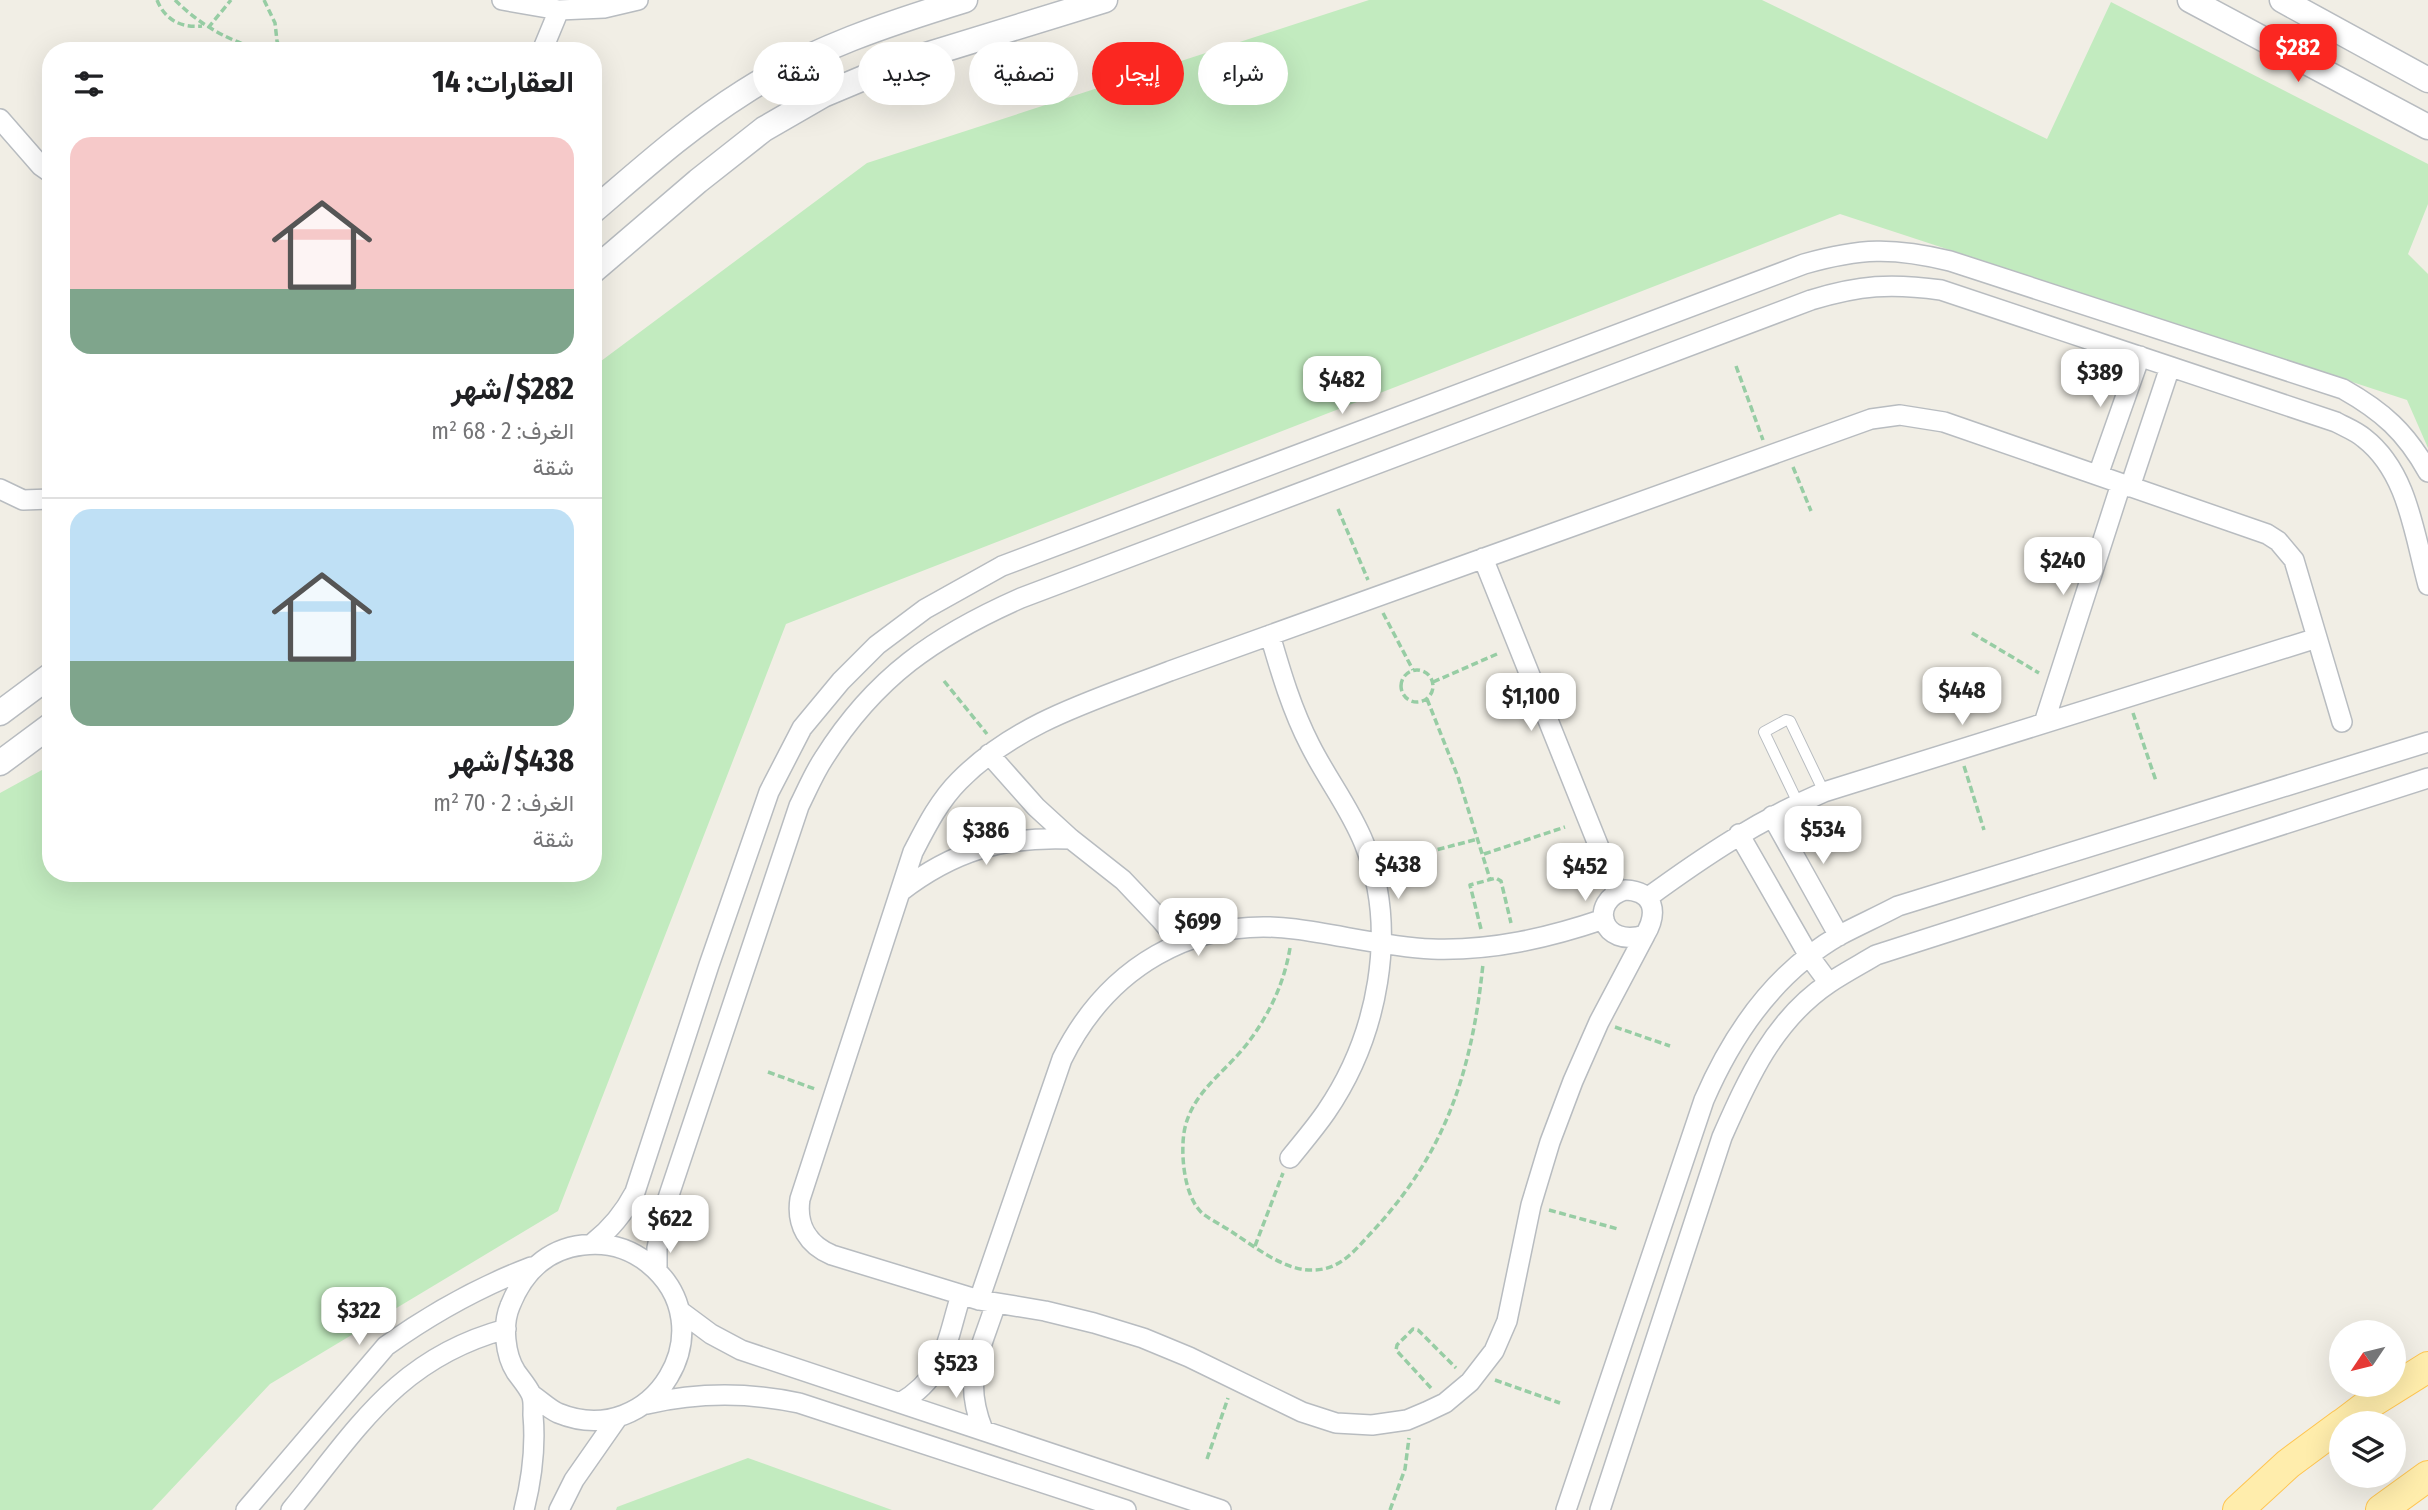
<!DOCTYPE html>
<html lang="ar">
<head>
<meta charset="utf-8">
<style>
	body { margin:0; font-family:"Fira Sans Condensed",Vazirmatn,sans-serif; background:#f6f6f6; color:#202124; direction:rtl; height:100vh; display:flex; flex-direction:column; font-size:26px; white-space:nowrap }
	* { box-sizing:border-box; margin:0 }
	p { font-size:23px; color:#757577 }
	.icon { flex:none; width:38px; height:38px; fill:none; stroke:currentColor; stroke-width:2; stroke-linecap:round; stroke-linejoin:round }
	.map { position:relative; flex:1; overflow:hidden; direction:ltr }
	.sheet { position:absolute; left:42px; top:42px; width:560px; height:840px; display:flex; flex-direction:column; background:#fff; border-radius:28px; box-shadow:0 7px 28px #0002; direction:rtl }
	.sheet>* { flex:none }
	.guide { position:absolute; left:623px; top:42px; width:665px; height:63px; direction:rtl; display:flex; gap:14px }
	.needle { width:46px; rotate:235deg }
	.fabs { position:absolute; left:2329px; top:1320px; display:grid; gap:14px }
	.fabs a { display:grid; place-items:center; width:77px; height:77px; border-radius:50%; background:#fff; box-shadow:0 7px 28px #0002; font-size:35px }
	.price { position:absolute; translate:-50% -60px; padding:0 16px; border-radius:14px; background:#fff; color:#222; font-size:23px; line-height:46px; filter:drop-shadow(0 2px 4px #0008) }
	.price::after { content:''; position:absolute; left:50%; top:42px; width:21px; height:16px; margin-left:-10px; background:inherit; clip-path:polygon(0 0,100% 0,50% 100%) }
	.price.selected { background:#fb2721; color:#fff }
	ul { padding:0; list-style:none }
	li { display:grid; align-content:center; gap:14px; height:371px; padding:0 28px }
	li+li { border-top:2px solid #e0e0e0 }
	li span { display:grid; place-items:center; height:217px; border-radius:21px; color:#555 }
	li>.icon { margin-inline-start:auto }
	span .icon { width:126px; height:126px; fill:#fffc; stroke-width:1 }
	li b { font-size:30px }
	h2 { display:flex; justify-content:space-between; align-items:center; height:84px; padding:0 28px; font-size:30px }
	.chip { padding:0 24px; border-radius:32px; background:#fff; box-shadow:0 7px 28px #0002; font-size:24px; line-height:63px }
	.chip.selected { background:#fb2721; color:#fff }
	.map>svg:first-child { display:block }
	.green { fill:#c2ebbf }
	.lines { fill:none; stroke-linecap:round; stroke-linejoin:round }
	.service-casing { stroke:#b8bcc0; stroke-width:12 }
	.minor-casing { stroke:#b8bcc0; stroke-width:22 }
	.tertiary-casing { stroke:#b8bcc0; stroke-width:27 }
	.primary-casing { stroke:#ffc550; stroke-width:32 }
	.path { stroke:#97cda4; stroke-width:3.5; stroke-dasharray:7 3.5; stroke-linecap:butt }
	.service { stroke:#fff; stroke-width:10 }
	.minor { stroke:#fff; stroke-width:19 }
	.tertiary { stroke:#fff; stroke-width:24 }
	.primary { stroke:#ffedac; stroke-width:30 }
</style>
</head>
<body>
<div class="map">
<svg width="2428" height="1510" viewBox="0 0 2428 1510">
	<rect width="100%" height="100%" fill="#f1eee5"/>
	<path class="green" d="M1369 0H1762L2047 139 2111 2 2428 164V204L2408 254 2428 274V448L2407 400 1840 214 786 624 558 1211 270 1384 152 1510H0V793L51 765V873H593V367L867 163Z
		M748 1458 892 1510H616L617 1507Z"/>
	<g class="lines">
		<defs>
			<path id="service" d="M1798 803 1764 732 1786 720 1790 721 1824 792"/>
			<path id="minor" d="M502 0 559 10 604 8 638 0
				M542 51 559 10
				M0 119 41 166 51 173
				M2098 475 2140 356
				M2130 487 2170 367
				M0 489 23 500 51 499
				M1483 558 1617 892
				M1270 635C1281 673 1292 710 1310 745 1327 779 1350 808 1364 843 1399 930 1378 1036 1326 1112 1315 1128 1302 1143 1290 1158
				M2044 723 2121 484
				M989 754 1036 807 1071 839 1123 880 1161 920 1180 943
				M1772 816 1839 936
				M1739 834 1809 956 1829 983
				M1625 890C1655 891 1658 913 1645 935 1601 949 1588 901 1625 890Z
				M900 892C953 851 1003 836 1071 839
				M1647 898C1706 855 1757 821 1824 792L2317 638
				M1645 935 1599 1022 1573 1081 1550 1142 1531 1205 1507 1321 1494 1351 1470 1382 1445 1403 1426 1412 1407 1420 1372 1425 1336 1423 1302 1412 1189 1357 1143 1338 1094 1323 1045 1311 979 1300 832 1255C808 1245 796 1225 800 1199L913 852C926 827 939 801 959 781 1017 722 1095 700 1170 671L1871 419 1900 415 1944 422 2267 534 2278 541 2294 560 2342 722
				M593 1243C612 1228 624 1213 635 1192L709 965 769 792 802 728 841 681 877 645 925 609 1002 566 1804 264C1860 248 1893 247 1950 261L2343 389C2382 411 2406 432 2428 472
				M657 1271V1248L667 1201 799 806C807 790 814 773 824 758 875 677 935 636 1021 598L1811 300C1860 285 1891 283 1941 290L2336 422C2345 427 2356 431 2364 438 2408 472 2414 534 2428 585
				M979 1300 1062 1059C1107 968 1192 916 1295 929 1341 935 1386 947 1432 949 1492 951 1548 938 1604 919
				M680 1311 711 1334 741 1350 1221 1510
				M900 1403C946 1376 946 1342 961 1295
				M647 1404C699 1392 747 1392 799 1403L1126 1510
				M983 1430C962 1378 980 1353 996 1303
				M246 1510 386 1346C432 1313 479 1287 531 1267
				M291 1510C358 1428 398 1358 506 1329
				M524 1510C532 1478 536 1448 533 1415 533 1409 534 1400 531 1394 528 1387 521 1379 516 1372 505 1355 502 1325 510 1306 523 1273 547 1249 583 1245 606 1242 629 1248 648 1263 728 1327 653 1452 558 1413 549 1409 540 1400 532 1395
				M559 1510 574 1480 618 1417
				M1566 1510 1704 1100C1733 1033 1775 972 1840 935 1859 925 1879 916 1898 906L2428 742
				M1600 1510 1722 1137C1748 1078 1774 1020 1829 983 1844 973 1861 964 1876 955L2428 778"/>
			<path id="tertiary" d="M2190 0 2428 127
				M2282 0 2428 80
				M593 211C642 169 690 126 744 92 811 49 890 23 965 0
				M593 271 698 181 764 129 823 95 897 64 1105 0
				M0 713 51 675
				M0 763 51 725"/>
			<path id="primary" d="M2344 1423 2369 1404 2428 1367
				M2238 1510 2288 1464 2342 1424
				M2381 1510 2428 1476"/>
		</defs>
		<use href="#service" class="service-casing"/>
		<use href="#minor" class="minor-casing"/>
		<use href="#tertiary" class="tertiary-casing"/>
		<use href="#primary" class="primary-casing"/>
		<path class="path" d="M157 0C165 20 181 28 202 26
			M175 0C201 26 228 40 263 51
			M264 0 275 23 277 41 281 51
			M208 28 231 0
			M1736 366 1763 440
			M1793 467 1811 511
			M1338 509 1368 580
			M1383 613 1413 670
			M1972 633 2039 673
			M1401 686a16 16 0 1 1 32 0a16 16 0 1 1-32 0Z
			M944 681 987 734
			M1433 682 1497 654
			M1427 699 1458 777 1490 879
			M2133 713 2156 781
			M1964 766 1984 830
			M1484 854 1565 827
			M1397 860 1478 839
			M1481 929 1470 885 1496 878 1501 881 1511 923
			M1290 948C1284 984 1269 1015 1247 1044 1222 1076 1184 1097 1183 1144 1182 1165 1186 1199 1203 1214 1213 1221 1225 1227 1235 1234 1258 1249 1287 1272 1315 1270 1341 1269 1355 1250 1371 1233 1446 1153 1472 1071 1483 964
			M1615 1027 1670 1046
			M768 1072 815 1089
			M1549 1210 1618 1229
			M1255 1246 1283 1173
			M1495 1380 1560 1403
			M1431 1388 1396 1350 1397 1345 1413 1329 1418 1330 1456 1368
			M1207 1459 1228 1398
			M1390 1510 1405 1469 1409 1438"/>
		<use href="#service" class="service"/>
		<use href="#minor" class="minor"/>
		<use href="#tertiary" class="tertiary"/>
		<use href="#primary" class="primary"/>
	</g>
</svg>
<div class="fabs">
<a><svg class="needle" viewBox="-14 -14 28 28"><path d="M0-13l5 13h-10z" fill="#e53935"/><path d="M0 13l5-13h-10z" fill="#757577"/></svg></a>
<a><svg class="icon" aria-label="layers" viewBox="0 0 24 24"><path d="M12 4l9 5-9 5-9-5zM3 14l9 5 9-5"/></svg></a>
</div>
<b class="price selected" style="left:2298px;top:84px">$282</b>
<b class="price" style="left:2100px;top:409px">$389</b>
<b class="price" style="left:1342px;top:416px">$482</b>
<b class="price" style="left:2063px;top:597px">$240</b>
<b class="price" style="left:1962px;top:727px">$448</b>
<b class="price" style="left:1531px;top:733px">$1,100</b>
<b class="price" style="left:1823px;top:866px">$534</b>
<b class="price" style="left:986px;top:867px">$386</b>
<b class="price" style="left:1398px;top:901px">$438</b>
<b class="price" style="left:1585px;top:903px">$452</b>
<b class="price" style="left:1198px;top:958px">$699</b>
<b class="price" style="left:670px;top:1255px">$622</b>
<b class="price" style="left:359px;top:1347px">$322</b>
<b class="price" style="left:956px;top:1400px">$523</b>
<div class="guide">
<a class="chip">شراء</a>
<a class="chip selected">إيجار</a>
<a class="chip">تصفية</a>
<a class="chip">جديد</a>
<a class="chip">شقة</a>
</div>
<section class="sheet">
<h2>العقارات: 14<svg class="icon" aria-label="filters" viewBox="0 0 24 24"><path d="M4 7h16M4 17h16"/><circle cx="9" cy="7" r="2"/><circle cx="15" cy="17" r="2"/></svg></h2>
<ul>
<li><span style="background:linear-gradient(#f6c9c9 70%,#7fa58c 0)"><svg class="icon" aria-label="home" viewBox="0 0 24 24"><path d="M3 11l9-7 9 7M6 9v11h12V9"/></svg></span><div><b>$282/شهر</b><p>الغرف: 2 · 68 m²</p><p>شقة</p></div></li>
<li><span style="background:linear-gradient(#bfe0f5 70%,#7fa58c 0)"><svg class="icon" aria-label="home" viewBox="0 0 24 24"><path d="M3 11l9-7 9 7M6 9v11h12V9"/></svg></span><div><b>$438/شهر</b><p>الغرف: 2 · 70 m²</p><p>شقة</p></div></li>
</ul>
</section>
</div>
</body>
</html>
